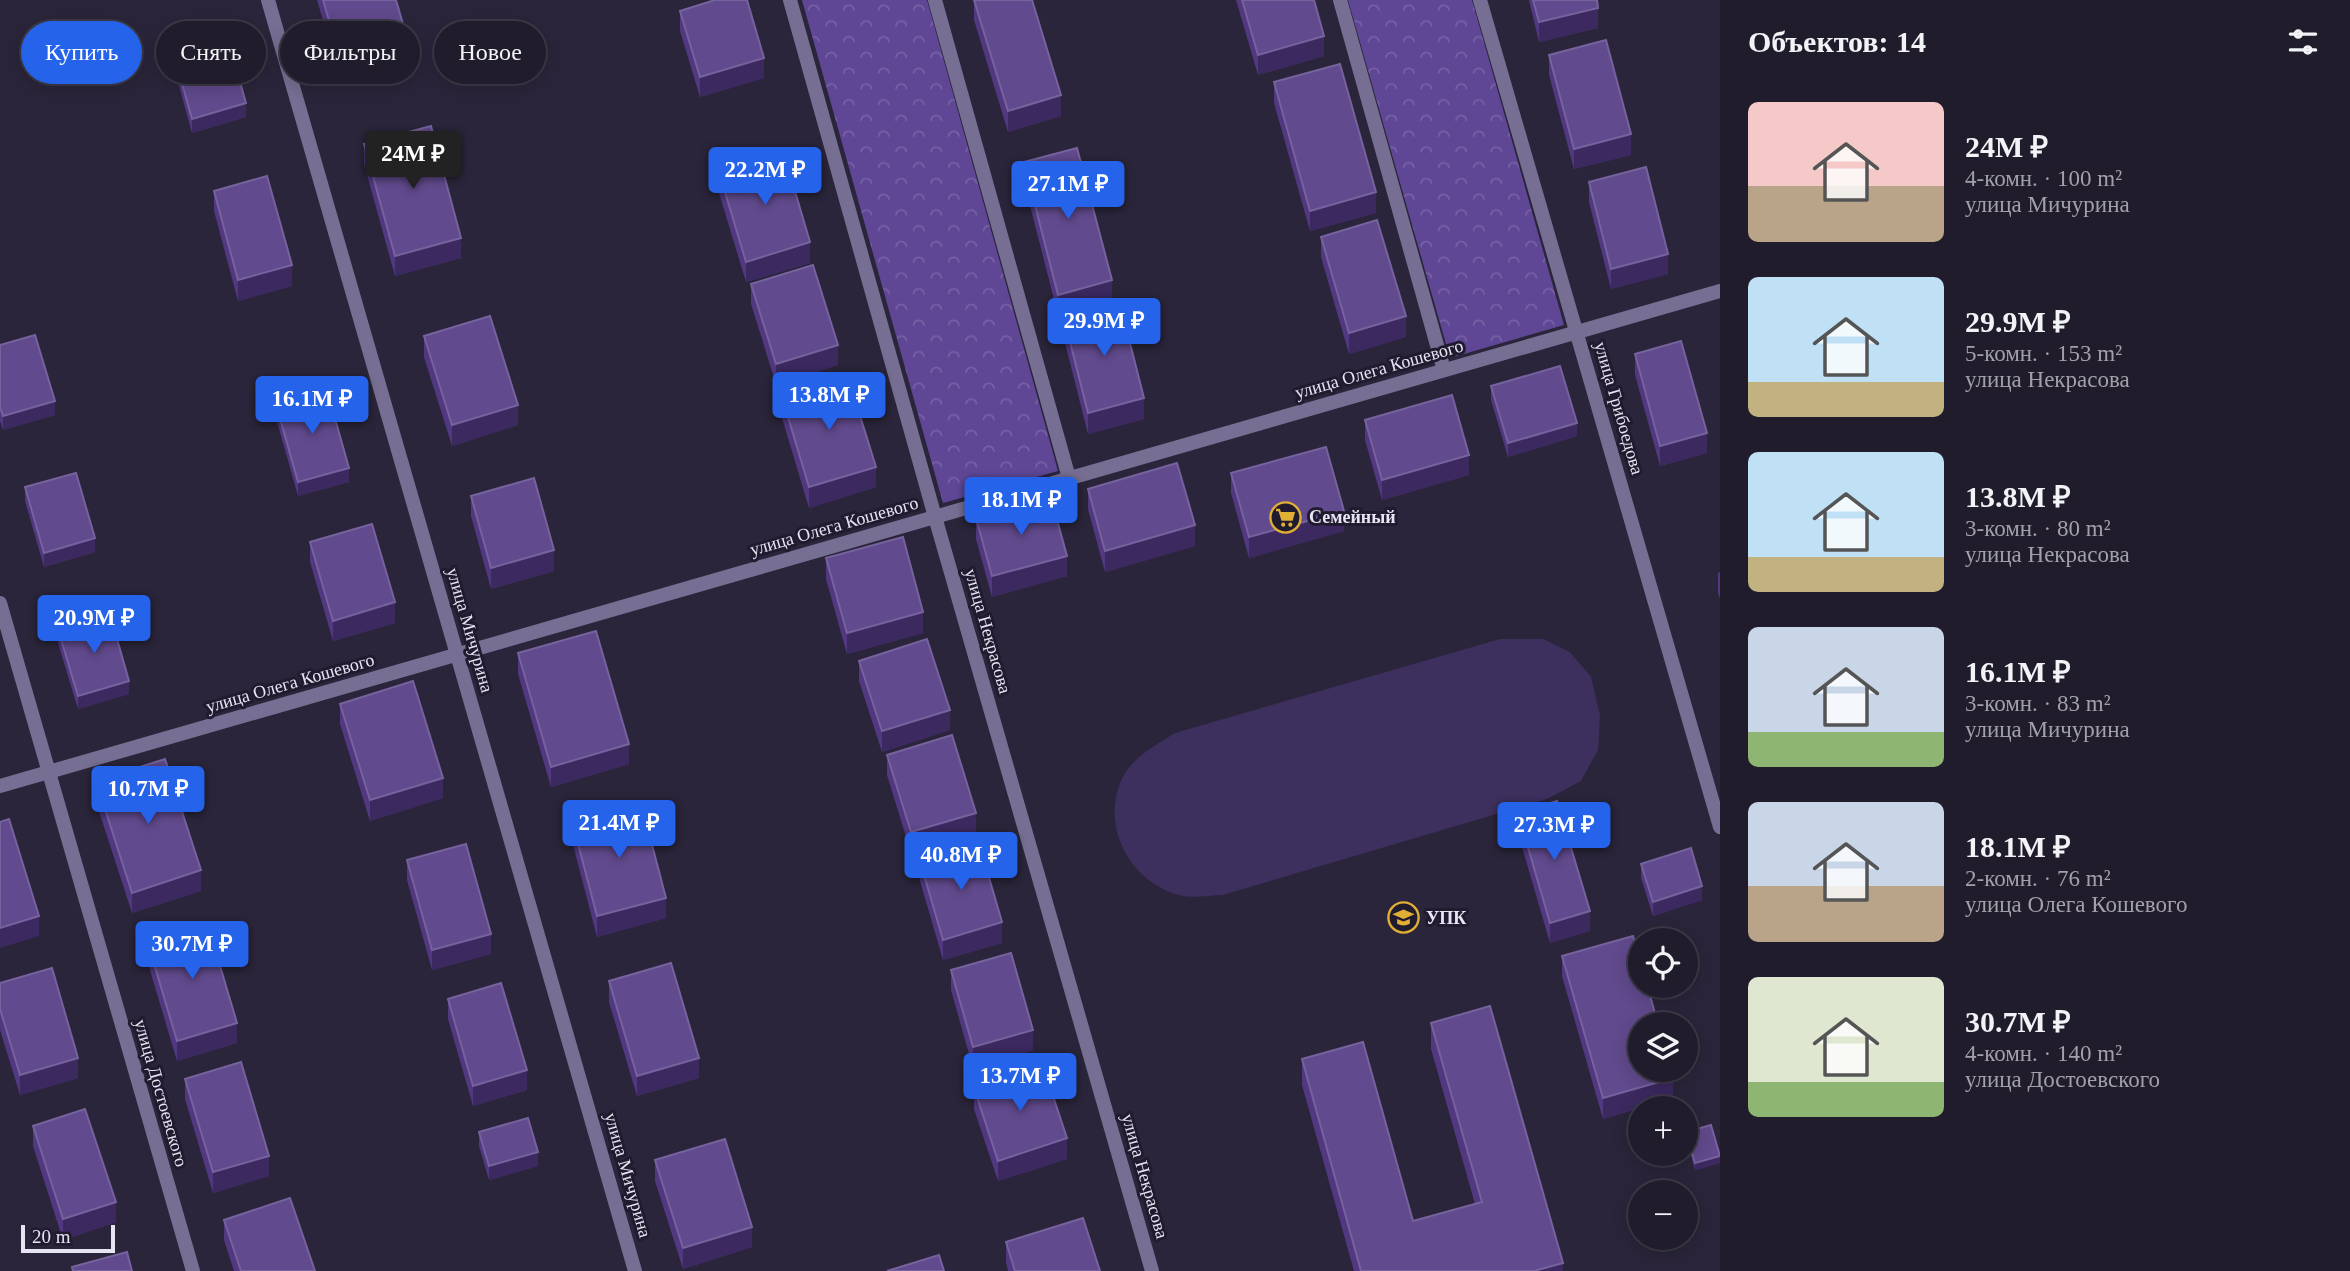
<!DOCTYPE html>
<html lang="ru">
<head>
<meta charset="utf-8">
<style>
	body { margin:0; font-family:Georgia,serif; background:#2d2938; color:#f1f3f6; height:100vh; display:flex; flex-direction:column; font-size:26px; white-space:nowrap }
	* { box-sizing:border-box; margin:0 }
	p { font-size:23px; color:#a2a1a9 }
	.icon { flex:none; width:38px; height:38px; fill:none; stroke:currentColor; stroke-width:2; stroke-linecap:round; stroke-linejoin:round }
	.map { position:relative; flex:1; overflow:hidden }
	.side { display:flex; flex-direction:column; background:#201c2c; width:630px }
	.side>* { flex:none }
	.banner { position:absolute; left:21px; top:21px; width:665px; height:63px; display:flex; gap:14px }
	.controls { position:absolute; left:1628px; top:928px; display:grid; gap:14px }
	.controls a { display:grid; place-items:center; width:70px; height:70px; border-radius:50%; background:#201c2c; box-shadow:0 4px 18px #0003,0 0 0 2px #3d3a48; font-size:35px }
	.scale { position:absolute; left:21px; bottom:18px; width:94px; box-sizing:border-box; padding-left:7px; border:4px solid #e7e4f3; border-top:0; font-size:19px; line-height:24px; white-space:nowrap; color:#e7e4f3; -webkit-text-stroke:5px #211b30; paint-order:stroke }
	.price { position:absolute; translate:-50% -60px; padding:0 16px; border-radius:7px; background:#2563eb; color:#fff; font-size:23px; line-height:46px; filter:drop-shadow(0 2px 4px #0008) }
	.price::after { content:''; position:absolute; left:50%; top:42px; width:21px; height:16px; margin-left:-10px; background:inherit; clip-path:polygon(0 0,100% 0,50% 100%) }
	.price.on { background:#222; color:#fff }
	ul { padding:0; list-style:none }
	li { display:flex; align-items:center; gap:21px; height:175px; padding:0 28px }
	li span { display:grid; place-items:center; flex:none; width:196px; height:140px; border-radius:10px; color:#555 }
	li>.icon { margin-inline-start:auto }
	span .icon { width:84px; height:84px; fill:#fffc; stroke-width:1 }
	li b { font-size:30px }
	h2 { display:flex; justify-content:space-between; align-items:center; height:84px; padding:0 28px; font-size:30px }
	.pill { padding:0 24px; border-radius:32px; background:#201c2c; box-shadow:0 4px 18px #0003,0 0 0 2px #3d3a48; font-size:24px; line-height:63px }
	.pill.on { background:#2563eb; color:#fff }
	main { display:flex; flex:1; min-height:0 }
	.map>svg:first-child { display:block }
	.grass { fill:#3d305e }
	.forest { fill:url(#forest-crowns) }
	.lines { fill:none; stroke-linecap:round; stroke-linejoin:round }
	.minor { stroke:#776f93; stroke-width:14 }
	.wall { fill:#513881 }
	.shaded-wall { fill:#3b295f }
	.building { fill:#614a8d; stroke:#76629d; stroke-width:2 }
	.labels { text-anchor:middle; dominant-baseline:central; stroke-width:6; stroke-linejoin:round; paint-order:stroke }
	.street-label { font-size:18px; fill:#e7e4f3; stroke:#211b30 }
	.poi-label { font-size:18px; font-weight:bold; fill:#e7e4f3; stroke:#211b30; text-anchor:start }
</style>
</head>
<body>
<main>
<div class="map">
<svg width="1720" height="1271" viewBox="0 0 1720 1271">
	<defs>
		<pattern id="forest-crowns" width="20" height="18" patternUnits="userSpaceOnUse" patternTransform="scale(1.75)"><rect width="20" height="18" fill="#5f4796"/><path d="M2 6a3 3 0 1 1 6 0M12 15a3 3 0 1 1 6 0" fill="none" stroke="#7661a5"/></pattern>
	</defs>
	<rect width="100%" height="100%" fill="#2a253a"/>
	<path class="grass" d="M1500 639H1543L1570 652 1591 677 1600 715 1598 750 1581 781 1547 799 1223 895C1209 895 1192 899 1179 895 1130 882 1100 826 1122 779 1132 757 1156 745 1175 733Z"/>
	<path class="forest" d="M802 0H927L1058 471 943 503Z
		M1348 0H1472L1564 325 1450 358Z"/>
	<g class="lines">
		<path class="minor" d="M268 0 635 1271
			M790 0 935 517 1152 1271
			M935 0 1069 478
			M1340 0 1444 370
			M1480 0 1720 827
			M0 603 193 1271
			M0 786 1720 291"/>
	</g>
	<path class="wall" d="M317 0H396L409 65 342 84Z
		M974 0 1061 116 1008 132 974 20Z
		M1236 0H1314L1324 56 1258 75Z
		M1529 0H1597L1598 28 1539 42Z
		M680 11 764 78 700 97 680 31Z
		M174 55 246 117 192 133 174 68Z
		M1549 55 1631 155 1574 169 1549 75Z
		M1274 82 1376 213 1310 231 1274 103Z
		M364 144 461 258 395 276 364 164Z
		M1024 162 1112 301 1058 315 1024 182Z
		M719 172 810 263 746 282 719 193Z
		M1589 182 1668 274 1611 289 1589 202Z
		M214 191 292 286 238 301 214 211Z
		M1321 237 1406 337 1349 354 1321 257Z
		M751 284 838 365 776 384 751 304Z
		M1064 318 1144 419 1088 434 1064 339Z
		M424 336 518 425 452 446 424 357Z
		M0 345 55 415 3 430 0 421Z
		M1635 354 1707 453 1660 466 1635 375Z
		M1491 386 1577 436 1508 457 1491 400Z
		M782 397 876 487 809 508 782 418Z
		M276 404 349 482 298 496 276 418Z
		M1365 420 1469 475 1382 500 1365 440Z
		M1231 473 1344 531 1249 558 1231 493Z
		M25 487 95 552 44 567 25 501Z
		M1088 489 1195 546 1105 572 1088 509Z
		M471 496 554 571 491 589 471 516Z
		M976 518 1067 576 992 597 976 539Z
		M310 542 395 623 333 641 310 562Z
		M826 558 923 633 847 654 826 579Z
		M1720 572V599L1718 593V573Z
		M58 629 129 694 78 709 58 643Z
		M518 653 629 764 551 787 518 674Z
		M859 661 950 730 882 752 859 681Z
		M340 704 443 798 370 821 340 724Z
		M887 755 976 833 911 853 887 775Z
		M96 781 201 891 132 913 96 802Z
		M1518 813 1590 931 1550 943 1518 833Z
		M572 821 666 918 597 937 572 841Z
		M407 860 491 954 432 970 407 880Z
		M920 861 1002 943 943 960 920 881Z
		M1641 864 1702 900 1653 916 1641 878Z
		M147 940 237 1043 177 1061 147 960Z
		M1562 956 1673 1098 1603 1119 1562 976Z
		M951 970 1033 1050 973 1068 951 990Z
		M609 981 699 1078 637 1096 609 1002Z
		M0 983 78 1078 20 1095 0 1030Z
		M448 999 527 1090 473 1106 448 1019Z
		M1431 1023 1563 1271H1354L1302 1085V1059L1413 1221 1475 1204 1431 1049Z
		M185 1079 269 1176 213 1193 185 1099Z
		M974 1088 1067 1159 998 1181 974 1109Z
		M33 1126 116 1222 63 1240 33 1146Z
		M479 1132 538 1166 489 1180 479 1146Z
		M1686 1132 1720 1155V1163L1695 1170 1686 1139Z
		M655 1160 752 1247 683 1269 655 1181Z
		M224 1220 315 1271H234L224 1240Z
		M1006 1242 1100 1271H1008L1006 1262Z"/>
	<path class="shaded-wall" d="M1598 8V28L1539 42V22Z
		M1324 36V56L1258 75V55Z
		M409 45V65L342 84V64Z
		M764 58V78L700 97V77Z
		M1061 95V116L1008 132V111Z
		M246 103V117L192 133V119Z
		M1631 134V155L1574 169V149Z
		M1376 192V213L1310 231V211Z
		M461 238V258L395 276V256Z
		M810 242V263L746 282V262Z
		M1668 254V274L1611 289V269Z
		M292 265V286L238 301V280Z
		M1112 280V301L1058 315V295Z
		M1406 316V337L1349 354V333Z
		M838 345V365L776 384V364Z
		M1144 398V419L1088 434V413Z
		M55 401V415L3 430V416Z
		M518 405V425L452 446V425Z
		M1577 423V436L1508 457V443Z
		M1707 433V453L1660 466V446Z
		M1469 455V475L1382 500V480Z
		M876 467V487L809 508V487Z
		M349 468V482L298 496V482Z
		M1344 511V531L1249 558V537Z
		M1195 525V546L1105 572V551Z
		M95 538V552L44 567V553Z
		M554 550V571L491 589V568Z
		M1067 556V576L992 597V576Z
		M395 602V623L333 641V621Z
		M923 612V633L847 654V633Z
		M129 681V694L78 709V696Z
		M950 710V730L882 752V731Z
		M629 744V764L551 787V767Z
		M443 778V798L370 821V800Z
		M976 813V833L911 853V832Z
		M201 870V891L132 913V893Z
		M1702 886V900L1653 916V902Z
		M666 898V918L597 937V916Z
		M1590 911V931L1550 943V923Z
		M39 916V936L0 948V928Z
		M1002 922V943L943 960V940Z
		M491 934V954L432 970V950Z
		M237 1023V1043L177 1061V1041Z
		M1033 1030V1050L973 1068V1047Z
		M78 1058V1078L20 1095V1075Z
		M699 1058V1078L637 1096V1076Z
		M527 1070V1090L473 1106V1086Z
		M1673 1078V1098L1603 1119V1098Z
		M1067 1138V1159L998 1181V1161Z
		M538 1152V1166L489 1180V1166Z
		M269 1156V1176L213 1193V1172Z
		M1720 1156V1163L1695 1170V1163Z
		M116 1202V1222L63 1240V1219Z
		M752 1227V1247L683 1269V1248Z
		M1563 1263V1271H1534Z"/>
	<path class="building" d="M323 0H396L409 45 342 64Z
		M715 0H747L764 58 700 77 680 11Z
		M974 0H1032L1061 95 1008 111Z
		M1242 0H1314L1324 36 1258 55Z
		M1533 0H1597L1598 8 1539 22Z
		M228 40 246 103 192 119 174 55Z
		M1606 40 1631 134 1574 149 1549 55Z
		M1340 64 1376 192 1310 211 1274 82Z
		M431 126 461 238 395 256 364 144Z
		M1077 148 1112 280 1058 295 1024 162Z
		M784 154 810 242 746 262 719 172Z
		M1646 167 1668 254 1611 269 1589 182Z
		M267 176 292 265 238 280 214 191Z
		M1377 220 1406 316 1349 333 1321 237Z
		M813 265 838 345 776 364 751 284Z
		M1120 304 1144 398 1088 413 1064 318Z
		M490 316 518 405 452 425 424 336Z
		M35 335 55 401 3 416 0 407V345Z
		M1681 341 1707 433 1660 446 1635 354Z
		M1560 366 1577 423 1508 443 1491 386Z
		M848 377 876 467 809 487 782 397Z
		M327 390 349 468 298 482 276 404Z
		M1452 395 1469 455 1382 480 1365 420Z
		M1326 447 1344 511 1249 537 1231 473Z
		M1177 463 1195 525 1105 551 1088 489Z
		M76 473 95 538 44 553 25 487Z
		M534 478 554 550 491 568 471 496Z
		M1051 498 1067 556 992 576 976 518Z
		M372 524 395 602 333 621 310 542Z
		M903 537 923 612 847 633 826 558Z
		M110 614 129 681 78 696 58 629Z
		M596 631 629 744 551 767 518 653Z
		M927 639 950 710 882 731 859 661Z
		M413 681 443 778 370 800 340 704Z
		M952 735 976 813 911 832 887 755Z
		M165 759 201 870 132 893 96 781Z
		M1557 801 1590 911 1550 923 1518 813Z
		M641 803 666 898 597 916 572 821Z
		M9 819 39 916 0 928V822Z
		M979 843 1002 922 943 940 920 861Z
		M466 844 491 934 432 950 407 860Z
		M1691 848 1702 886 1653 902 1641 864Z
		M207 922 237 1023 177 1041 147 940Z
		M1633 936 1640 959V985H1647L1658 1024H1640V1069H1671L1673 1078 1603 1098 1562 956Z
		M1011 953 1033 1030 973 1047 951 970Z
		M671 963 699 1058 637 1076 609 981Z
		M52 968 78 1058 20 1075 0 1009V983Z
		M501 983 527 1070 473 1086 448 999Z
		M1490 1006 1563 1263 1534 1271H1361L1302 1059 1363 1042 1413 1221 1482 1202 1431 1023Z
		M241 1062 269 1156 213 1172 185 1079Z
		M1043 1066 1067 1138 998 1161 974 1088Z
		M85 1109 116 1202 63 1219 33 1126Z
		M528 1118 538 1152 489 1166 479 1132Z
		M1711 1125 1720 1156 1695 1163 1686 1132Z
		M725 1139 752 1227 683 1248 655 1160Z
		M290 1198 315 1271H241L224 1220Z
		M1083 1218 1100 1271H1015L1006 1242Z
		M127 1252 132 1271H73L72 1267Z
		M939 1255 944 1271H887Z"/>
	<defs>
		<symbol id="supermarket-ring" viewBox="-11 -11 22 22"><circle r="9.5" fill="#211b30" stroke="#e1af34" stroke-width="1.5"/><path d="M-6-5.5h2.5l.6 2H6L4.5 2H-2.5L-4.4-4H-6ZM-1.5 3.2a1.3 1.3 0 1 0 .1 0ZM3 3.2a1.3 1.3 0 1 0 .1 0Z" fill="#e1af34"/></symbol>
		<symbol id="school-ring" viewBox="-11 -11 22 22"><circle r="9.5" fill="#211b30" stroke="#e1af34" stroke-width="1.5"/><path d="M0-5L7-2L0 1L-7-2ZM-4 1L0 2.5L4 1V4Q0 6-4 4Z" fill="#e1af34"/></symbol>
	</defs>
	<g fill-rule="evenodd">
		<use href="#supermarket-ring" x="1268" y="500" width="35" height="35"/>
		<use href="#school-ring" x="1386" y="900" width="35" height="35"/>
	</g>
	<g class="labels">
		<g class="street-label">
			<text transform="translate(1379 369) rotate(-16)">улица Олега Кошевого</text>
			<text transform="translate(1619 408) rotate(74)">улица Грибоедова</text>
			<text transform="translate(834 526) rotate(-16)">улица Олега Кошевого</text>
			<text transform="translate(470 630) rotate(74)">улица Мичурина</text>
			<text transform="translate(988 631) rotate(74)">улица Некрасова</text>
			<text transform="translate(290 683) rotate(-16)">улица Олега Кошевого</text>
			<text transform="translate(161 1093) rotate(74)">улица Достоевского</text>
			<text transform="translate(628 1175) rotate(74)">улица Мичурина</text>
			<text transform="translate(1145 1176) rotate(74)">улица Некрасова</text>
		</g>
		<g class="poi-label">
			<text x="1309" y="517">Семейный</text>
			<text x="1426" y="918">УПК</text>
		</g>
	</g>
</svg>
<div class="controls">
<a><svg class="icon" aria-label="locate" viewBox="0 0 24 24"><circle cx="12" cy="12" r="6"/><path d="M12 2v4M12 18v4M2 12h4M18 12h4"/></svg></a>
<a><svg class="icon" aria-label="layers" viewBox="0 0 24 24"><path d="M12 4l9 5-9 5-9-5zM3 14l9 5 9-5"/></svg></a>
<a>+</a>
<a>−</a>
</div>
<div class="scale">20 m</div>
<b class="price on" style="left:413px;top:191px">24M ₽</b>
<b class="price" style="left:765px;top:207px">22.2M ₽</b>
<b class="price" style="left:1068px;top:221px">27.1M ₽</b>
<b class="price" style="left:1104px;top:358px">29.9M ₽</b>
<b class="price" style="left:829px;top:432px">13.8M ₽</b>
<b class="price" style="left:312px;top:436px">16.1M ₽</b>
<b class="price" style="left:1021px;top:537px">18.1M ₽</b>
<b class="price" style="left:94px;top:655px">20.9M ₽</b>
<b class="price" style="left:148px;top:826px">10.7M ₽</b>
<b class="price" style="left:619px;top:860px">21.4M ₽</b>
<b class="price" style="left:1554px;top:862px">27.3M ₽</b>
<b class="price" style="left:961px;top:892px">40.8M ₽</b>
<b class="price" style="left:192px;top:981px">30.7M ₽</b>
<b class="price" style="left:1020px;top:1113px">13.7M ₽</b>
<div class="banner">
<a class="pill on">Купить</a>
<a class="pill">Снять</a>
<a class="pill">Фильтры</a>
<a class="pill">Новое</a>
</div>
</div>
<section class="side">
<h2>Объектов: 14<svg class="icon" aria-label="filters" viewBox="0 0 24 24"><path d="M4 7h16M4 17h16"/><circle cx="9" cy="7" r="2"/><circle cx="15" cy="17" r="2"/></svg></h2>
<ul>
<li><span style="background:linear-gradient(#f6c9c9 60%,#b9a48a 0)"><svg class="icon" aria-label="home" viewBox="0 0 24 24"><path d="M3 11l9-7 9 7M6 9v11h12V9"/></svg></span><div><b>24M ₽</b><p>4-комн. · 100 m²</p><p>улица Мичурина</p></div></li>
<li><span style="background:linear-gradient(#bfe0f5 75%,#c2b280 0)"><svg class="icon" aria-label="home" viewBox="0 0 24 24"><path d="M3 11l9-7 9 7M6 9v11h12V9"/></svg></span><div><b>29.9M ₽</b><p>5-комн. · 153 m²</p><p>улица Некрасова</p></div></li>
<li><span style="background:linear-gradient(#bfe0f5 75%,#c2b280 0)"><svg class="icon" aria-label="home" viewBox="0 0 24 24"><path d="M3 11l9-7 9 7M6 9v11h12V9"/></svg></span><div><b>13.8M ₽</b><p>3-комн. · 80 m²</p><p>улица Некрасова</p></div></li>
<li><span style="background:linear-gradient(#c9d6e8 75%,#8fb573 0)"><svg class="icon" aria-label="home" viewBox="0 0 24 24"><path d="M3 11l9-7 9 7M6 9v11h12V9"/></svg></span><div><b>16.1M ₽</b><p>3-комн. · 83 m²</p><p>улица Мичурина</p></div></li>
<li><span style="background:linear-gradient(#c9d6e8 60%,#b9a48a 0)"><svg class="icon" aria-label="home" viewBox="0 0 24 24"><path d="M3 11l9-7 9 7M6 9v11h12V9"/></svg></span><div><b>18.1M ₽</b><p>2-комн. · 76 m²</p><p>улица Олега Кошевого</p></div></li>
<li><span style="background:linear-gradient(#dfe7d0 75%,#8fb573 0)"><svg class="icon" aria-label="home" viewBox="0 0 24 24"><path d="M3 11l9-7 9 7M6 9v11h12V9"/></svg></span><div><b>30.7M ₽</b><p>4-комн. · 140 m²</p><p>улица Достоевского</p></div></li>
</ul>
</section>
</main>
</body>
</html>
